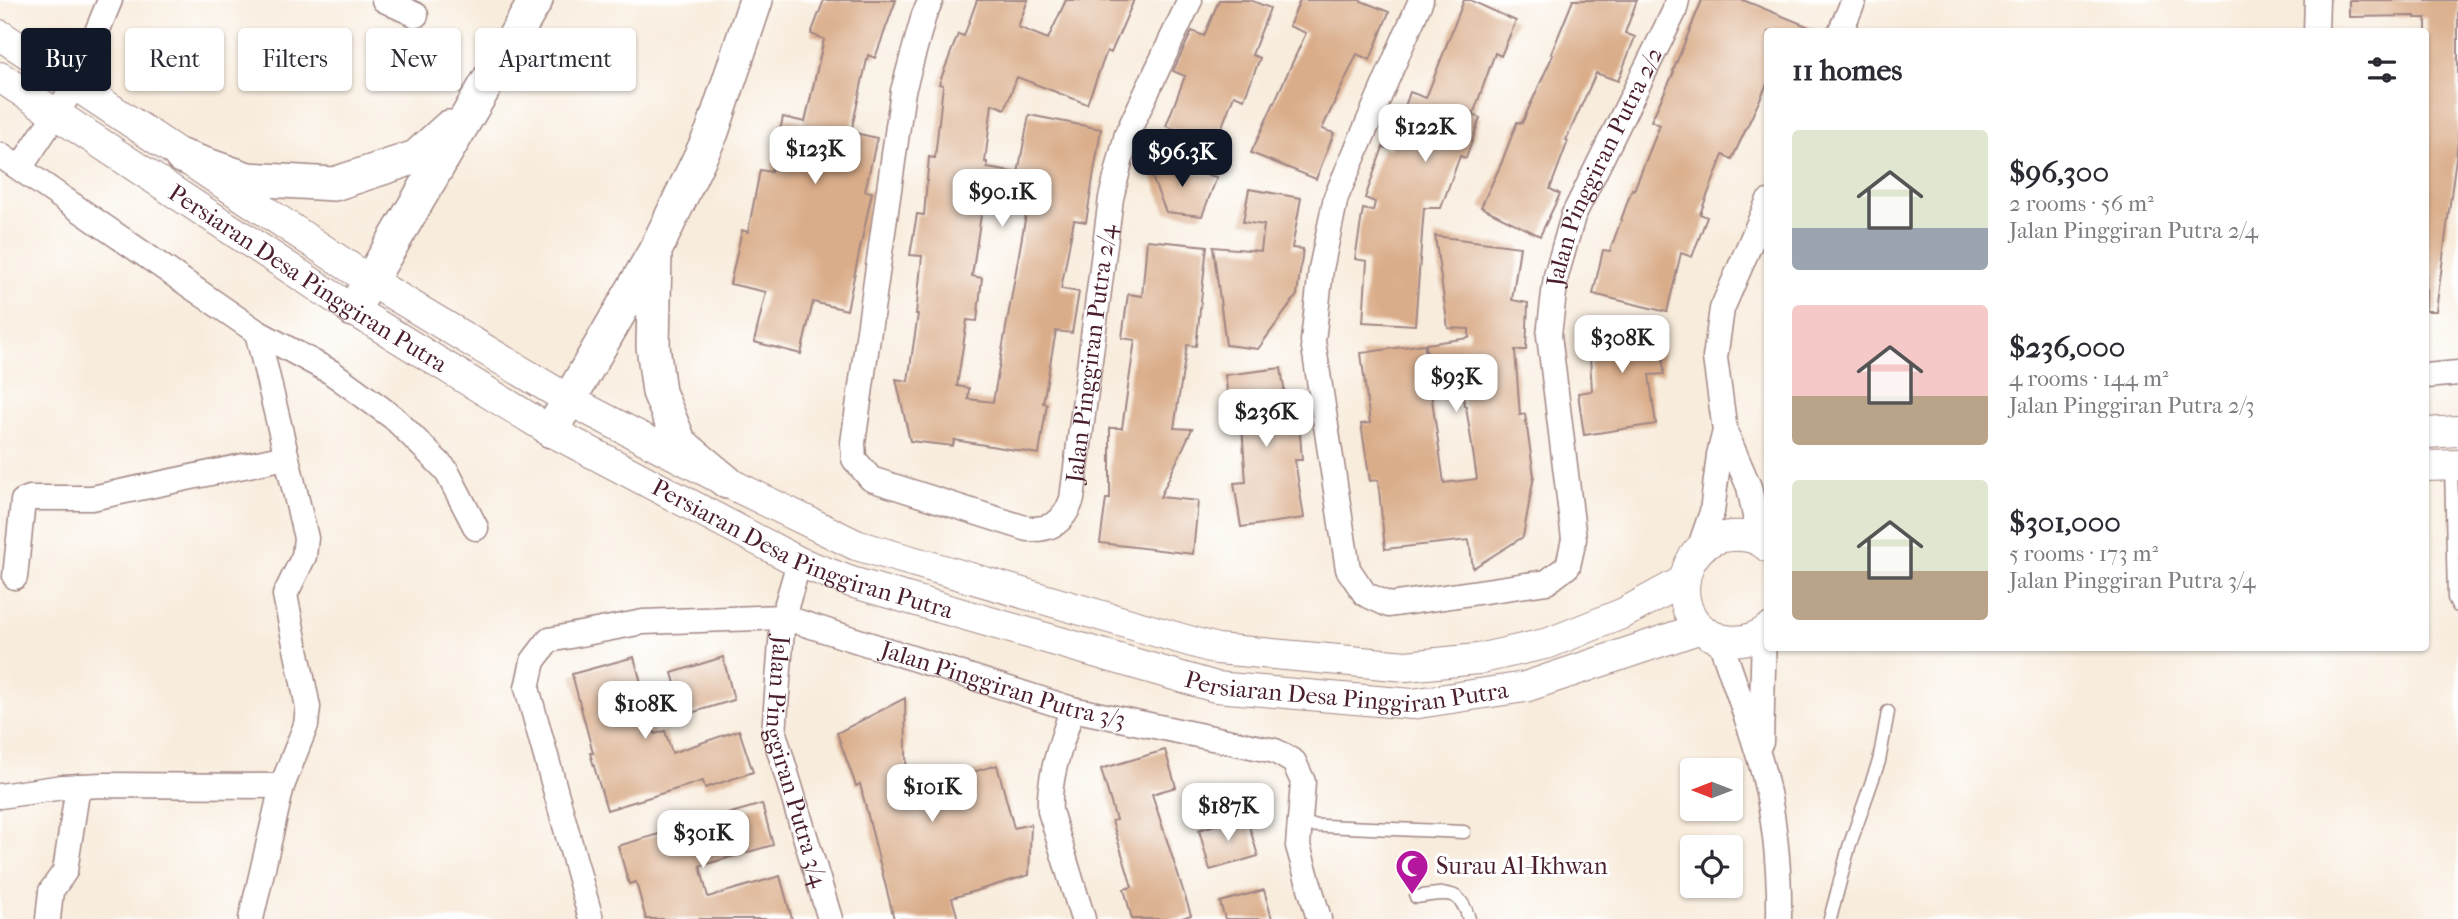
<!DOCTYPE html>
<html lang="en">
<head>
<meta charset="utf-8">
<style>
	body { margin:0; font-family:"IM FELL French Canon",serif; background:#f2f2f3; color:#2b2b33; height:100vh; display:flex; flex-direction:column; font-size:26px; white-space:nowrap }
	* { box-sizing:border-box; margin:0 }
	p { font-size:23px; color:#7c7c81 }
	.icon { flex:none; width:38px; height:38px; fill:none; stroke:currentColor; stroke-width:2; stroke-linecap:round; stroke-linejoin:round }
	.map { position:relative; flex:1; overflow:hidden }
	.drawer { position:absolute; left:1764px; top:28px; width:665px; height:623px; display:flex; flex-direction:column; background:#fff; border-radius:7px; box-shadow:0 2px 5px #0004 }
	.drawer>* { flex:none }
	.banner { position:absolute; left:21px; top:28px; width:665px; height:63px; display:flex; gap:14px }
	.needle { width:46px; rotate:270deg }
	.buttons { position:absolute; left:1680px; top:758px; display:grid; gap:14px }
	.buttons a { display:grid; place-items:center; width:63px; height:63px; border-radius:7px; background:#fff; box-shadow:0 2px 5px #0004; font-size:35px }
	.price { position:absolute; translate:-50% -60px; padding:0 16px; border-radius:14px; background:#fff; color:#222; font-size:23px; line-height:46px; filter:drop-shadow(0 2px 4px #0008) }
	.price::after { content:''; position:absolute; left:50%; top:42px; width:21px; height:16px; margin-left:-10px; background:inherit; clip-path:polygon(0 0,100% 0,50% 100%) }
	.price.active { background:#111827; color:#fff }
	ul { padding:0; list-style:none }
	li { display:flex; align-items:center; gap:21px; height:175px; padding:0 28px }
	li span { display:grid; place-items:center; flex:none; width:196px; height:140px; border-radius:7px; color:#555 }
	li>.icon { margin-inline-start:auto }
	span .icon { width:84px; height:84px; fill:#fffc; stroke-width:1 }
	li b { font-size:30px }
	h2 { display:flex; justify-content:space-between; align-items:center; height:84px; padding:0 28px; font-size:30px }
	.tag { padding:0 24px; border-radius:7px; background:#fff; box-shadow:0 2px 5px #0004; font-size:24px; line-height:63px }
	.tag.active { background:#111827; color:#fff }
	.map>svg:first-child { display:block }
	.building { fill:#daad8a; fill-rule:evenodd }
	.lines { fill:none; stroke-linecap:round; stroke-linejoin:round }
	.service-casing { stroke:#a18684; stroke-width:15 }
	.minor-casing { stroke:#a18684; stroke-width:27 }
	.tertiary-casing { stroke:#a18684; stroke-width:32 }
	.secondary-casing { stroke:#a18684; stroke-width:36 }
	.service { stroke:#fff; stroke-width:12 }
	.minor { stroke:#fff; stroke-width:24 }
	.tertiary { stroke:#fff; stroke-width:30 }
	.secondary { stroke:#fff; stroke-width:33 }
	.labels { text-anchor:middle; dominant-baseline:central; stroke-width:6; stroke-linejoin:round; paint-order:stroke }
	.street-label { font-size:24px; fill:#4a1f2b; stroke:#fff }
	.poi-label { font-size:24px; fill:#4a1f2b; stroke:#fff; text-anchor:start }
</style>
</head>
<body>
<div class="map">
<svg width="2458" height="919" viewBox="0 0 2458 919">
	<rect width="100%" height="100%" fill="#fff"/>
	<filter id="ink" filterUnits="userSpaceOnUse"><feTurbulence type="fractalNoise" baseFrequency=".0143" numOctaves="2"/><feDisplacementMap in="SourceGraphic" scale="14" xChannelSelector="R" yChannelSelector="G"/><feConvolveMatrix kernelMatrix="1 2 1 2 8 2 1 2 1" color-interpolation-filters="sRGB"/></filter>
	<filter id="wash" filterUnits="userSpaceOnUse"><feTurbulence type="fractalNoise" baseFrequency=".00686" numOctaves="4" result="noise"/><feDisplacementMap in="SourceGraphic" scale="28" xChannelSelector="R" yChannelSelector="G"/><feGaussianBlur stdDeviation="1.57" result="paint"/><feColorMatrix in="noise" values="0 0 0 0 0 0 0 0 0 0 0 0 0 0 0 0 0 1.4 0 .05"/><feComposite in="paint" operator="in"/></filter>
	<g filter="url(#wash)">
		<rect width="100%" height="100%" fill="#f8ecdc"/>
		<g id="blocks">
			<path class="building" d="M824 0H896L875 58 868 55 851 132 877 138 865 191 872 192 847 310 813 302 801 354 754 342 766 292 730 284 742 230 748 232 760 170 771 172 783 117 805 122 824 39 811 34Z
				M977 0H1028L1018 27 1048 39 1066 0H1134L1111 53 1107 51 1087 104 1017 77 1005 109 992 104 985 162H987V168L1018 173 1029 115 1101 129 1086 222 1074 220 1061 289 1079 292 1072 333 1056 331 1043 403 1047 404 1039 454 954 440 953 446 910 441 896 379 908 381 918 314H916L922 256 910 255 917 214 924 215 929 157 935 158 943 85 939 84 958 34 964 36ZM982 208 1026 214 993 402 968 399 969 388 957 386 967 320 977 321 982 278 972 276Z
				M1219 0H1250L1270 8 1252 55 1260 58 1244 99 1234 95 1215 145 1166 126 1185 76 1173 71 1192 31 1204 36Z
				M1300 0H1359L1389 12 1370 60 1357 54 1322 129 1334 133 1316 179 1251 153 1306 33 1289 26Z
				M1464 0H1470L1516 21 1501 56 1495 53 1473 115 1480 118 1466 158 1460 156 1441 208H1424L1415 325 1363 322 1367 261 1355 259 1363 209 1373 211 1375 202 1365 198 1383 147 1390 149 1410 92 1426 98Z
				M1573 0H1637L1625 33 1635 37 1618 81 1596 73 1566 140 1568 141 1550 189 1560 194 1540 236 1481 207 1501 164 1517 122 1522 123 1553 55 1551 54Z
				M1702 0H1743L1819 31 1768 32V82L1732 159 1723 155 1700 214 1707 217 1692 257 1681 253 1667 312 1593 294 1603 250 1610 251 1632 189 1634 190 1660 125 1651 121 1674 72 1673 71Z
				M2349 0H2458V142L2436 311H2426V18H2415V16L2349 17Z
				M1146 162 1217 177 1202 216 1166 212Z
				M1249 189 1301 198 1292 248 1303 249 1297 295 1258 349 1226 345 1213 247 1261 251 1264 225 1243 222Z
				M1435 236 1520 247 1512 300 1528 303 1526 350H1515L1520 415 1525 414 1534 476 1523 537 1473 568 1469 540 1385 549 1378 480 1370 481 1361 424 1370 423 1361 353 1424 344 1444 483 1477 479 1466 406H1464L1460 354 1427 357 1426 344 1469 338V329L1448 328Z
				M1147 240 1207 246 1196 346 1187 345 1174 428 1192 429 1160 497 1198 501 1193 554 1100 543 1106 499H1110V428H1122L1135 340 1122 338 1128 294 1142 296Z
				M1660 318 1664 374 1649 375 1656 424 1584 435 1578 393 1592 391 1588 323Z
				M1281 368 1289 422 1299 421 1302 460H1295L1304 518 1241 527 1234 483 1246 482 1241 412 1230 413 1225 375Z
				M634 657 655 734 665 731 672 753 739 730 753 772 705 788 703 781 607 810 590 753H593L572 674Z
				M723 657 734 700 684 715 672 673Z
				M905 698 907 800 947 789 945 780 997 765 1014 828 1031 824 1029 875 952 898 958 919H894L860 784 856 786 837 733Z
				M1165 750 1176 787 1152 794 1191 915 1179 919H1132L1124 889 1132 887 1112 821 1116 820 1101 769Z
				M762 804 773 845 700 866 708 897 780 876 792 919H646L636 882 629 884 618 846Z
				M1246 815 1258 856 1210 870 1199 830Z
				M1264 890 1272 919H1225L1220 902Z"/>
		</g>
	</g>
	<g filter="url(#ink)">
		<use href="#blocks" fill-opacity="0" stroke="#a18684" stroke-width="2"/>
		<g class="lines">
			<defs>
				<path id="service" d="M2451 465 2454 598 2458 606
					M1300 825 1464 832
					M1416 897C1445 893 1460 887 1469 919
					M1830 919 1849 847 1879 761 1888 712"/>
				<g id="minor">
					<path d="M384 0 416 15"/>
					<path id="s1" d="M931 0 924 15 903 91 853 443 854 459 871 479 1028 529C1052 530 1064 522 1072 499L1111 198 1127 134 1190 0"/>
					<path id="s2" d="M1421 0 1336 197 1321 269 1313 341 1348 569 1365 594 1389 605 1547 582 1568 566 1574 539 1549 335 1556 276 1573 216 1674 12 1677 0"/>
					<path d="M1840 32 1854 0"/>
					<path d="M2316 32 2317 0"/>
					<path d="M0 155 257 332 331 372 394 418 446 470 476 528"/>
					<path d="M20 168 75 85 110 0"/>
					<path d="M2426 376 2458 373"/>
					<path d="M1756 539 1755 516 1749 487 1725 431 1715 358 1722 309 1768 202"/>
					<path d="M1699 549 1712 512 1719 455 1725 431"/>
					<path id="s3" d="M799 562 783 617 774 733 830 919"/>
					<path d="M15 577 23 501 30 498H92L286 457"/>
					<path d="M1719 638C1733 678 1747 717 1759 757 1774 805 1780 869 1779 919"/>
					<path d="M1072 709C1062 742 1048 776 1050 811L1083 919"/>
					<path d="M1761 742 1764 632"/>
					<path d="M0 796 63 787 102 785 282 786"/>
					<path d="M48 919 51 891 65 871 78 786"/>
					<path d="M251 919 282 786 306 725 308 707 285 595 304 556 306 538 257 332"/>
					<path id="s4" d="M591 919 527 688 533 661 549 640 643 622 783 617 1072 709 1275 751 1294 762 1303 782 1298 846 1319 919"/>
				</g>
				<g id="tertiary">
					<path d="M0 35 369 280 569 400 727 482 856 545 1217 649 1406 666 1478 659 1549 643 1624 613 1683 581"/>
					<path id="s5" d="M0 77 353 310 551 431 799 562 851 582 1216 687 1412 704 1525 687 1701 628"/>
					<path d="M2426 433 2458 431"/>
					<path d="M2426 466 2458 465"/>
					<path d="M1768 547C1758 538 1745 535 1732 536 1675 537 1666 625 1721 639 1737 643 1755 640 1768 629"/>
				</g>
				<path id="secondary" d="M181 156 248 179 334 184 416 157 449 127
					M655 254 653 346 659 392 680 443 727 482
					M353 310 536 0
					M551 431 655 251 712 132 756 0"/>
			</defs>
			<use href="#service" class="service-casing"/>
			<use href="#minor" class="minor-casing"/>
			<use href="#tertiary" class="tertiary-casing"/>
			<use href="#secondary" class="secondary-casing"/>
			<use href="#service" class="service"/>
			<use href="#minor" class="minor"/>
			<use href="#tertiary" class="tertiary"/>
			<use href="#secondary" class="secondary"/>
		</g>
	</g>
	<defs>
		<symbol id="mosque-pin" viewBox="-11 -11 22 30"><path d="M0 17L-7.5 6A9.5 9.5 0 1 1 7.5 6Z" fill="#b5179e" stroke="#fff"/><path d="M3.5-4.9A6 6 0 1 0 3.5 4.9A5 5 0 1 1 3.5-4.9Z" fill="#fff"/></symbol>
	</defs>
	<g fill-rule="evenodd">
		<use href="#mosque-pin" x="1393" y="847" width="38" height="52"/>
	</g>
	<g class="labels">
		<g class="street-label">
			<text stroke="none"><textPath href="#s2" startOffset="1246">Jalan Pinggiran Putra 2/2</textPath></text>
			<text stroke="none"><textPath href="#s5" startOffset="368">Persiaran Desa Pinggiran Putra</textPath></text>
			<text stroke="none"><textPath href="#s1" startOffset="863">Jalan Pinggiran Putra 2/4</textPath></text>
			<text stroke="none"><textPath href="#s5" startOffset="934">Persiaran Desa Pinggiran Putra</textPath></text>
			<text stroke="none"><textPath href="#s5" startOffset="1502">Persiaran Desa Pinggiran Putra</textPath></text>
			<text stroke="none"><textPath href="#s4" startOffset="760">Jalan Pinggiran Putra 3/3</textPath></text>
			<text stroke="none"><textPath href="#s3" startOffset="205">Jalan Pinggiran Putra 3/4</textPath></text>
		</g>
		<g class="poi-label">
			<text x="1436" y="866">Surau Al-Ikhwan</text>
		</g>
	</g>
</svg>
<div class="buttons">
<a><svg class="needle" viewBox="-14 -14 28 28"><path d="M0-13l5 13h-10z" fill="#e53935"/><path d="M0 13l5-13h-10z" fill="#7c7c81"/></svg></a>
<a><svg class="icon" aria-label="locate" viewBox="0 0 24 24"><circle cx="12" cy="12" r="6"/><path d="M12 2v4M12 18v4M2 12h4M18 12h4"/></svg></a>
</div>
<b class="price" style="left:1425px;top:164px">$122K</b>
<b class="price" style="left:815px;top:186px">$123K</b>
<b class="price active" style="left:1182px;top:189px">$96.3K</b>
<b class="price" style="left:1002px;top:229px">$90.1K</b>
<b class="price" style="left:1622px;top:375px">$308K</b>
<b class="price" style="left:1456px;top:414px">$93K</b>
<b class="price" style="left:1266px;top:449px">$236K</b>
<b class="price" style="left:645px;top:741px">$108K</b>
<b class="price" style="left:932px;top:824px">$101K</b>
<b class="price" style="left:1228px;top:843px">$187K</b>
<b class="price" style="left:703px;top:870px">$301K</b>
<div class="banner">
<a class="tag active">Buy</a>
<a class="tag">Rent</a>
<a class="tag">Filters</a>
<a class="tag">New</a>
<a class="tag">Apartment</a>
</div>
<section class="drawer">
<h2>11 homes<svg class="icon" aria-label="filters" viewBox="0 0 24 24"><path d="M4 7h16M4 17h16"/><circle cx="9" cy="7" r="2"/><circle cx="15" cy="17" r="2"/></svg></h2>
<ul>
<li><span style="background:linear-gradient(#dfe7d0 70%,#9aa5b1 0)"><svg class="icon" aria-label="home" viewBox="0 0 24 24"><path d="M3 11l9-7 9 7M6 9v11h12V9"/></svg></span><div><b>$96,300</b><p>2 rooms · 56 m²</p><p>Jalan Pinggiran Putra 2/4</p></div></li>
<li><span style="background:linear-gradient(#f6c9c9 65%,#b9a48a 0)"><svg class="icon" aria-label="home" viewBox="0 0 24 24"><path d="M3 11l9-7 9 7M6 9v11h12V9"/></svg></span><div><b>$236,000</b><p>4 rooms · 144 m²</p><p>Jalan Pinggiran Putra 2/3</p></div></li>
<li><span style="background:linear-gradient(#dfe7d0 65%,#b9a48a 0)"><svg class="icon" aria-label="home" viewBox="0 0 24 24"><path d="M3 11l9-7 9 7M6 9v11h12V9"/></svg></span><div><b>$301,000</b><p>5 rooms · 173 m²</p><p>Jalan Pinggiran Putra 3/4</p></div></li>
</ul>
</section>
</div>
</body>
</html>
